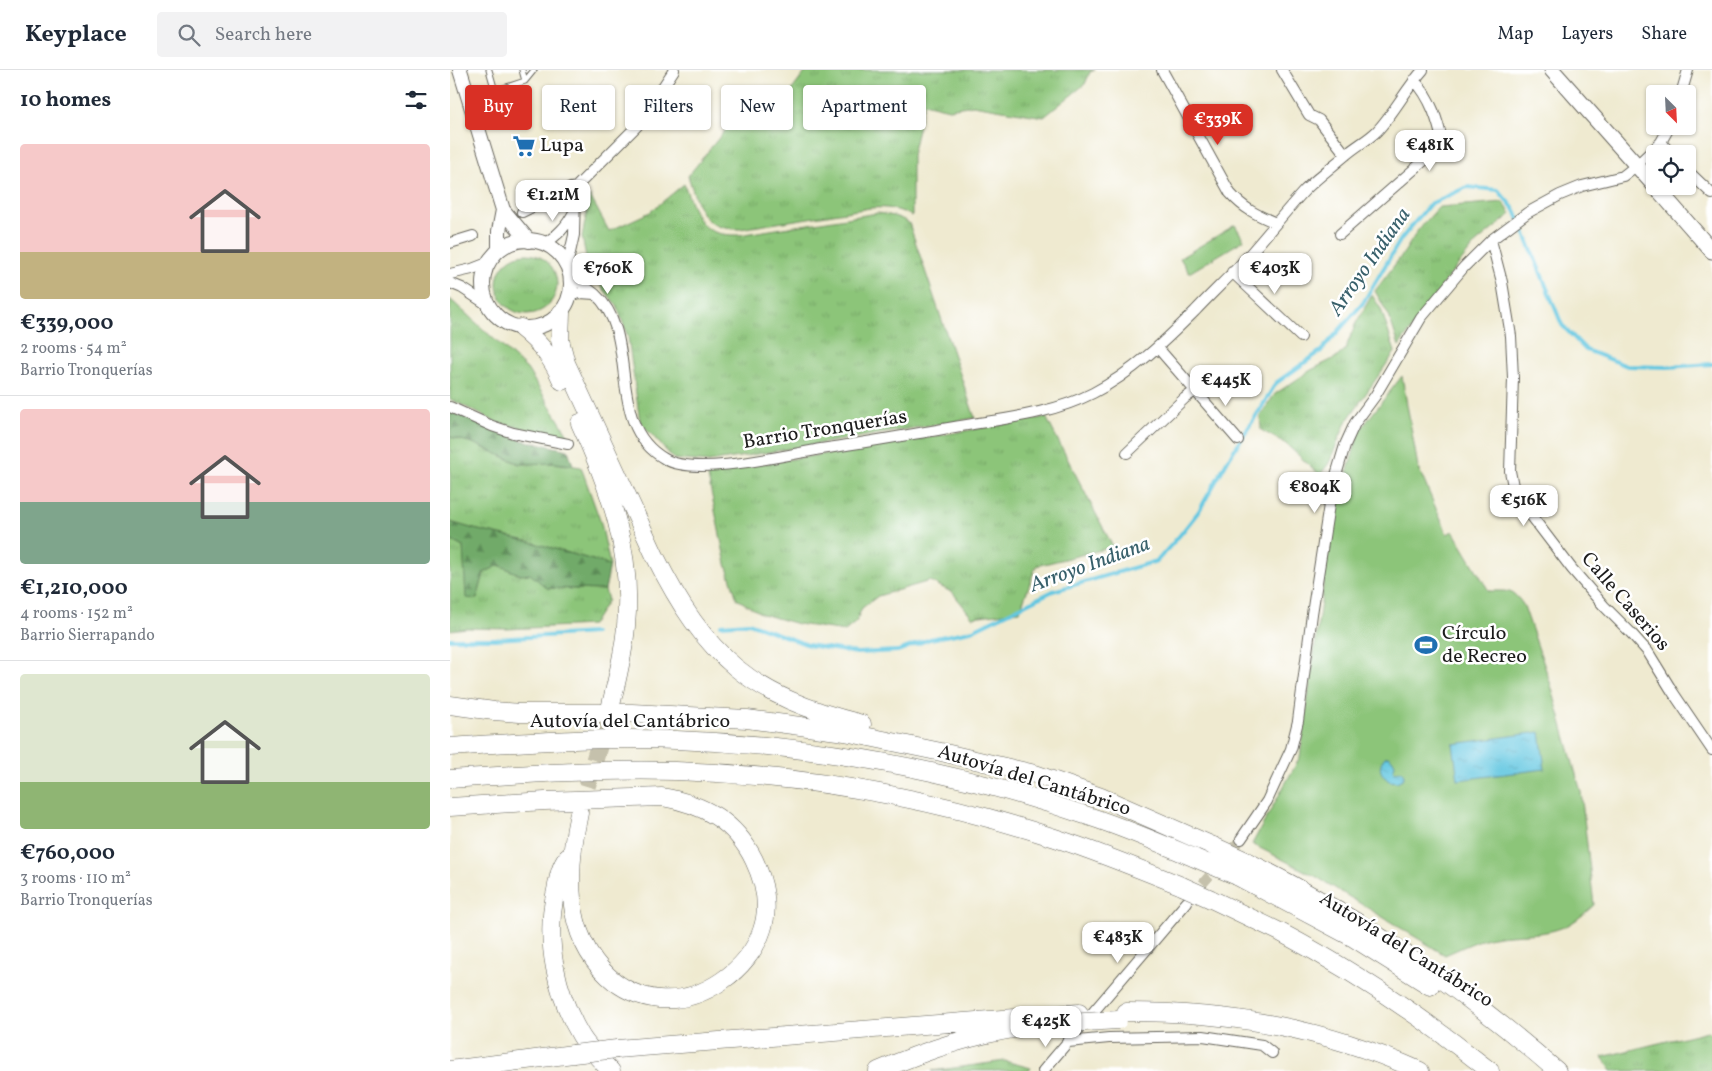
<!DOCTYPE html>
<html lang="en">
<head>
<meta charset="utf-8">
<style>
	body { margin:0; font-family:Vollkorn,serif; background:#f2f2f3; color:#1f2937; height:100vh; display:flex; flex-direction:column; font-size:19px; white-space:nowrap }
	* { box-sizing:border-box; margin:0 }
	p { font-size:16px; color:#747a83 }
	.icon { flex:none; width:28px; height:28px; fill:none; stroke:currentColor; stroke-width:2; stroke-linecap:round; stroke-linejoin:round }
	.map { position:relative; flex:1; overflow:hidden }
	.details { display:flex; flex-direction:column; background:#fff; width:450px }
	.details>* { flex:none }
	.hud { position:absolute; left:15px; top:15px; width:475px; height:45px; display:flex; gap:10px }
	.needle { width:32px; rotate:156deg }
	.tools { position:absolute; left:1196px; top:15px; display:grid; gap:10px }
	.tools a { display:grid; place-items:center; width:50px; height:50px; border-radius:5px; background:#fff; box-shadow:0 1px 4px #0004; font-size:25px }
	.price { position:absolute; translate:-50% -42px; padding:0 11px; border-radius:10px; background:#fff; color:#222; font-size:16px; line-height:32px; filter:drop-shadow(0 1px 2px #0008) }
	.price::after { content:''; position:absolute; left:50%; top:30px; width:15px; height:11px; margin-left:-8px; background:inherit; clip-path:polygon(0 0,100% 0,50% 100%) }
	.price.on { background:#d93025; color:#fff }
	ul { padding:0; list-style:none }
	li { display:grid; align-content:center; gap:10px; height:265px; padding:0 20px }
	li+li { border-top:1px solid #e0e1e3 }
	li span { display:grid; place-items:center; height:155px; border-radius:5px; color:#555 }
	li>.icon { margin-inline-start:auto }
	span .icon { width:90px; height:90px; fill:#fffc; stroke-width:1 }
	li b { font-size:21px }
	h2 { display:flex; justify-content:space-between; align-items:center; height:60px; padding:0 20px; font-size:21px }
	.pill { padding:0 18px; border-radius:5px; background:#fff; box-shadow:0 1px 4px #0004; font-size:18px; line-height:45px }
	.pill.on { background:#d93025; color:#fff }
	header { display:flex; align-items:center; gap:30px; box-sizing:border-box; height:70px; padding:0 25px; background:#fff; border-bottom:1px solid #e0e1e3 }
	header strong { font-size:24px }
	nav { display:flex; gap:28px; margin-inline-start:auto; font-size:18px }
	.search { width:350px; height:45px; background:#f2f2f3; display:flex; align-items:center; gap:12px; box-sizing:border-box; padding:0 18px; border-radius:5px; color:#747a83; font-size:19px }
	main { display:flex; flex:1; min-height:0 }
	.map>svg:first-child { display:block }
	.grass { fill:url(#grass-tufts); stroke:#54704a }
	.forest { fill:url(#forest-firs); stroke:#466342 }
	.pitch { fill:#8cc579; stroke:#54704a }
	.water { fill:url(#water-ripples); stroke:#40727e }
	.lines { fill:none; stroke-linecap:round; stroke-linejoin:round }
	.stream { stroke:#63c7e1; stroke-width:4 }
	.minor-tunnel { stroke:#c5c1ac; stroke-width:10; stroke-dasharray:10 5; stroke-linecap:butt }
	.motorway-tunnel { stroke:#c5c1ac; stroke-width:18; stroke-dasharray:18 9; stroke-linecap:butt }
	.service-casing { stroke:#66645b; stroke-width:7 }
	.minor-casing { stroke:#66645b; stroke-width:12 }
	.secondary-casing { stroke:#66645b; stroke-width:16 }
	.primary-casing { stroke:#66645b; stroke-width:17 }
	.motorway-casing { stroke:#66645b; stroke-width:19 }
	.service { stroke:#fff; stroke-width:5 }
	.minor { stroke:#fff; stroke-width:10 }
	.secondary { stroke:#fff; stroke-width:14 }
	.primary { stroke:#fff; stroke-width:15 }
	.motorway { stroke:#fff; stroke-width:18 }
	.motorway-bridge-casing { stroke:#66645b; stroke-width:19; stroke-linecap:butt }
	.motorway-bridge { stroke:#fff; stroke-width:18 }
	.labels { text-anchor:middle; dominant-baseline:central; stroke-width:5; stroke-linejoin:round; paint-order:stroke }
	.poi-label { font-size:20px; fill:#1c1c1c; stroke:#fff; text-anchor:start }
	.street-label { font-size:20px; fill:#1c1c1c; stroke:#fff }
	.water-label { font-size:21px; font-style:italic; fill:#38606b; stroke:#fff }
</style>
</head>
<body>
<header>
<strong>Keyplace</strong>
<div class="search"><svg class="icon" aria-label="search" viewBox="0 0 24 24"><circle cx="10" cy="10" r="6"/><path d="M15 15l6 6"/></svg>Search here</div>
<nav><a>Map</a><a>Layers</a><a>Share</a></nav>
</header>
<main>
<section class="details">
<h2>10 homes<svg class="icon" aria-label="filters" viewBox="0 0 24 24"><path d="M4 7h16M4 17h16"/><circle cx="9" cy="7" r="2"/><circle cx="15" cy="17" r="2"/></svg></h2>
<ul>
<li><span style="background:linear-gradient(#f6c9c9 70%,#c2b280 0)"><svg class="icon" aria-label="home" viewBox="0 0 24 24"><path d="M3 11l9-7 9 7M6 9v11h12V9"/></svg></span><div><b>€339,000</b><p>2 rooms · 54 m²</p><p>Barrio Tronquerías</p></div></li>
<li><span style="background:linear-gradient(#f6c9c9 60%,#7fa58c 0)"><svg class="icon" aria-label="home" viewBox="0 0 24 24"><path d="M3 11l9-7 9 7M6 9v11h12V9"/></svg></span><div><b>€1,210,000</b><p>4 rooms · 152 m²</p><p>Barrio Sierrapando</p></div></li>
<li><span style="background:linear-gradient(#dfe7d0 70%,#8fb573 0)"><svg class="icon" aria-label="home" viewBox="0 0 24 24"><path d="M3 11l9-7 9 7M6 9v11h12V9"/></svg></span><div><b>€760,000</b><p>3 rooms · 110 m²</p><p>Barrio Tronquerías</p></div></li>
</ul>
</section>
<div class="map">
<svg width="1262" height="1001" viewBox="0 0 1262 1001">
	<defs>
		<pattern id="grass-tufts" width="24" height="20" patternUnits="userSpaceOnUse" patternTransform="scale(1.25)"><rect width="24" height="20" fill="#8cc579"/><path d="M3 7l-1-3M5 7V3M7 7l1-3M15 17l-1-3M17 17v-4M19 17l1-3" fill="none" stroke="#78a968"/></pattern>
		<pattern id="forest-firs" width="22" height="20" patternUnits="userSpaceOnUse" patternTransform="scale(1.25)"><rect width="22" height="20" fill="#71aa69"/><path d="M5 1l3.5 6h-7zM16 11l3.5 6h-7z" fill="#5c8a56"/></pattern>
		<pattern id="water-ripples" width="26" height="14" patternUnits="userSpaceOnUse" patternTransform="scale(1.25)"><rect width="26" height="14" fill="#63c7e1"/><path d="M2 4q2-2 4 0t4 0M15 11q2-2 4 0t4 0" fill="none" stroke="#55aac0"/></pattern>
	</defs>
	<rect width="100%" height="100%" fill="#fff"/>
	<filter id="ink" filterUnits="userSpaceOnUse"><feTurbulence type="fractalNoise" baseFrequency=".02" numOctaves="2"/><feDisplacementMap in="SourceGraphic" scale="10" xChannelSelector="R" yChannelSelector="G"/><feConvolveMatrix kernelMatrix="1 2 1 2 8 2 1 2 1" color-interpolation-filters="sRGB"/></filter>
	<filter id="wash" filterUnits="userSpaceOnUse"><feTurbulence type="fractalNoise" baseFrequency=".0096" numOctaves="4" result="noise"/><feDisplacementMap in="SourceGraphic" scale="20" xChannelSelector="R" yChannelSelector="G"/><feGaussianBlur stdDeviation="1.12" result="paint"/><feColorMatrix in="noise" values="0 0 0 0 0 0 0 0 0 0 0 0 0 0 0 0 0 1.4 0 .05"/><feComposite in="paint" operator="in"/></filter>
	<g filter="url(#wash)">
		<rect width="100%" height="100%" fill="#efead0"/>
		<path class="grass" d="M357 0H645L640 2 635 14 594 47 523 35 499 39 474 33 462 85V146C446 138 437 137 420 138L290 159C250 160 249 137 238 106L276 59 332 33Z
			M234 114C247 147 248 166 289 165L428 143C439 145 449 146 459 153L525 348 259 392 224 389 190 352 178 267 167 236 139 201 132 167 140 126 159 161 200 142Z
			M1053 132 1061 144 1026 173 1003 201 949 276 939 246 925 221 955 181 968 160 989 137Z
			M47 214a30 30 0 1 1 60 0a30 30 0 1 1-60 0Z
			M922 225 931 239 945 282 896 352 879 393 870 405 836 374 811 360 810 346 825 324 861 300 887 287 895 280 905 255Z
			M0 229 77 299 120 368 48 353 0 329Z
			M596 347 663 477 586 496 570 541 522 547 503 523 480 511 428 526 412 538 406 552 395 561 348 554 312 544 287 529 276 494 257 402 415 378Z
			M0 367 23 373 69 394 105 393 131 397 151 453 160 495 81 472 24 459 0 452Z
			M0 470 13 477 27 529 34 503 49 495 70 505 80 503 97 518 155 520 158 530 142 555 57 559 17 558 0 560Z
			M1258 961 1262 966V1001H1162L1152 987Z
			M555 991 581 998 579 1001H482Z"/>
		<path class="forest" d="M0 341 43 360 71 370 118 380 123 395 105 393 70 394 23 373 0 367Z
			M0 452 24 459 81 472 160 495 155 520 97 518 80 504 71 505 49 495 34 503 27 529 16 528 13 477 0 470Z"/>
		<path class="pitch" d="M785 155 794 170 739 203 730 188Z
			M952 306 968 397 997 464 1003 461 1039 521C1059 521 1063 519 1074 536L1101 615 1131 722 1144 835C1137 841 1129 849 1120 854 1098 866 1073 863 1049 866 1030 868 1012 878 995 885L865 806 802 774 850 687 876 495 890 426 910 360Z"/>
		<path class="water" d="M1090 662 1095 699 1008 710 1003 674Z
			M938 686 942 689 945 694 943 702 952 701 954 705V708L947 712 939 711C930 704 927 696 935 687Z"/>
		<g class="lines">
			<path class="stream" d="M271 555 299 553 358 575 407 583 448 581 480 569 521 561 603 521 707 491 730 465 749 441 779 388 811 338 826 313 871 281 913 233 951 169 980 134 1017 117 1048 120 1065 140 1112 255 1136 280 1177 296 1217 297 1262 294
				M0 569H45L145 563"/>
		</g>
	</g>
	<g filter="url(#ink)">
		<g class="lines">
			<path class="minor-tunnel" d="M743 825 791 769"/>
			<path class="motorway-tunnel" d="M129 742 161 635"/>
			<defs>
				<path id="service" d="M39 0 45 21
					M72 0 75 11
					M20 29 75 11 84 0
					M745 321 772 299"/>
				<path id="minor" d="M712 0 780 123C794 139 807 145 826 153
					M832 0 859 45 869 50 896 85
					M1231 24 1238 0
					M1211 72 1221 84
					M1238 101 1262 124
					M72 142 121 118 127 117
					M890 164 993 74C988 51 981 28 964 10
					M1041 170 1052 212 1061 266 1063 308 1060 401 1063 416 1077 440 1122 499 1154 536 1181 563 1198 582 1222 621 1262 680
					M0 173 23 166
					M94 174C108 165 116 157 124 142
					M117 196 124 165 125 122 128 115 187 56 224 0
					M782 202 851 267
					M0 204 22 199 40 192
					M0 213 12 218 38 235
					M145 224C192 266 153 354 215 389 245 407 336 385 371 379 420 372 468 363 517 355 559 348 604 343 643 323 682 303 714 272 745 241 760 225 776 210 791 194 813 170 833 144 855 120 868 107 883 96 897 84 906 76 918 70 927 61 944 43 956 19 973 0
					M120 225 130 223 145 224 120 205
					M708 278 788 370
					M0 337 42 356 63 363 118 374
					M677 383 735 328 745 321
					M791 769 817 731 841 679 848 651 862 544 881 422 895 375 905 353 925 326 971 248 1014 197 1041 170 1077 143 1110 125 1132 116 1173 106 1187 95 1211 72 1220 56
					M618 972 659 968 753 966 812 975 822 983
					M593 1001 737 832"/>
				<path id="secondary" d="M10 0 53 140 79 171
					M33 214a44 44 0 1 1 88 0a44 44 0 1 1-88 0Z
					M49 180V161L53 140"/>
				<path id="primary" d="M1102 0 1205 116
					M1205 116 1262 181"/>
				<path id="motorway" d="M111 243 110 270 116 293 205 486C255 587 302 627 412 654
					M71 258C90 273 102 288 112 311
					M130 353C160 419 183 482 176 556 174 583 167 609 161 635
					M0 635 44 641 70 643H182L297 649 395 662 491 682 585 704 651 727 763 776
					M0 677C75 672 150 667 226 670 366 675 505 700 638 746 675 758 710 773 745 788
					M0 709C75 704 151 699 226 701 354 705 483 728 605 768 648 782 690 799 732 816
					M0 737 95 731 212 727C253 734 285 751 304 790 314 811 320 837 312 860 299 900 252 933 209 929 190 927 172 919 158 906 113 864 117 798 129 743
					M117 788C109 798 108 812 105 825 95 872 106 924 131 966 138 977 152 992 161 1001
					M796 791C908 846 1013 919 1107 1001
					M787 806 902 867 980 916
					M761 829C784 840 807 851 830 862 904 901 975 949 1040 1001
					M676 942C781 942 874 958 970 1001
					M167 979 629 943
					M0 1000 123 984
					M428 1001C474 981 520 965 569 958"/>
			</defs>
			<use href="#service" class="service-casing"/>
			<use href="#minor" class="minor-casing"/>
			<use href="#secondary" class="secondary-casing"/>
			<use href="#primary" class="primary-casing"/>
			<use href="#motorway" class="motorway-casing"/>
			<use href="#service" class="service"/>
			<use href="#minor" class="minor"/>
			<use href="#secondary" class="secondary"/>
			<use href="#primary" class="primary"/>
			<use href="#motorway" class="motorway"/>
			<defs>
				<path id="motorway-bridge" d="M763 776 796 791
					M745 788 787 806
					M732 816 761 829
					M618 953 668 950
					M123 984 167 979"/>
			</defs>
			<use href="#motorway-bridge" class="motorway-bridge-casing"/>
			<use href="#motorway-bridge" class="motorway-bridge"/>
		</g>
	</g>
	<defs>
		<symbol id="supermarket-bare" viewBox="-9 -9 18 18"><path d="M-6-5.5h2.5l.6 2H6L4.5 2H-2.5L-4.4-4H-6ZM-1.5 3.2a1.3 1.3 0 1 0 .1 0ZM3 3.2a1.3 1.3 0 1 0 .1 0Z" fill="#1f6fb2" stroke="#fff" stroke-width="2.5" paint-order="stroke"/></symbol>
		<symbol id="stadium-bare" viewBox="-9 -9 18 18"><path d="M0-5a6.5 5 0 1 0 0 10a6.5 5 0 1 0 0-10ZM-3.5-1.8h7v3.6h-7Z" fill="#1f6fb2" stroke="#fff" stroke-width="2.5" paint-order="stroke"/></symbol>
	</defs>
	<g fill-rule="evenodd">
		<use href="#supermarket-bare" x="58" y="60" width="32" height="32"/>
		<use href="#stadium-bare" x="960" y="559" width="32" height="32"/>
	</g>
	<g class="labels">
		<g class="poi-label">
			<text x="90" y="76">Lupa</text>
			<text x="992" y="564">Círculo<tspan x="992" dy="23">de Recreo</tspan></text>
		</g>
		<g class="street-label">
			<text transform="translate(375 360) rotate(-9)">Barrio Tronquerías</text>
			<text transform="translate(1175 532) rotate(49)">Calle Caserios</text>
			<text x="180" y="652">Autovía del Cantábrico</text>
			<text transform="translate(584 711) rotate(17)">Autovía del Cantábrico</text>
			<text transform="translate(956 880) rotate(32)">Autovía del Cantábrico</text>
		</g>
		<g class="water-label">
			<text transform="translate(920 192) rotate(-55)">Arroyo Indiana</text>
			<text transform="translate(640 495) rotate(-20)">Arroyo Indiana</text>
		</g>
	</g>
</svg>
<div class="tools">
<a><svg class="needle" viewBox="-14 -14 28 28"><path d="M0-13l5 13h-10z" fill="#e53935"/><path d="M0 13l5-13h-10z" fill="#747a83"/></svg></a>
<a><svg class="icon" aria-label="locate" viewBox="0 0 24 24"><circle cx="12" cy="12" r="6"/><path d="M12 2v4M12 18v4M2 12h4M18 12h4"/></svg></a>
</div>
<b class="price on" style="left:768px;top:76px">€339K</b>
<b class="price" style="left:980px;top:102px">€481K</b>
<b class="price" style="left:103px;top:152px">€1.21M</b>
<b class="price" style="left:158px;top:225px">€760K</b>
<b class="price" style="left:825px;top:225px">€403K</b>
<b class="price" style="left:776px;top:337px">€445K</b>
<b class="price" style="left:865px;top:444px">€804K</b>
<b class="price" style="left:1074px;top:457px">€516K</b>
<b class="price" style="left:668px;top:894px">€483K</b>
<b class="price" style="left:596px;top:978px">€425K</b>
<div class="hud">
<a class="pill on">Buy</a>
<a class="pill">Rent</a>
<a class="pill">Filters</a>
<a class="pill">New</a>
<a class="pill">Apartment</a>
</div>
</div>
</main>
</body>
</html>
